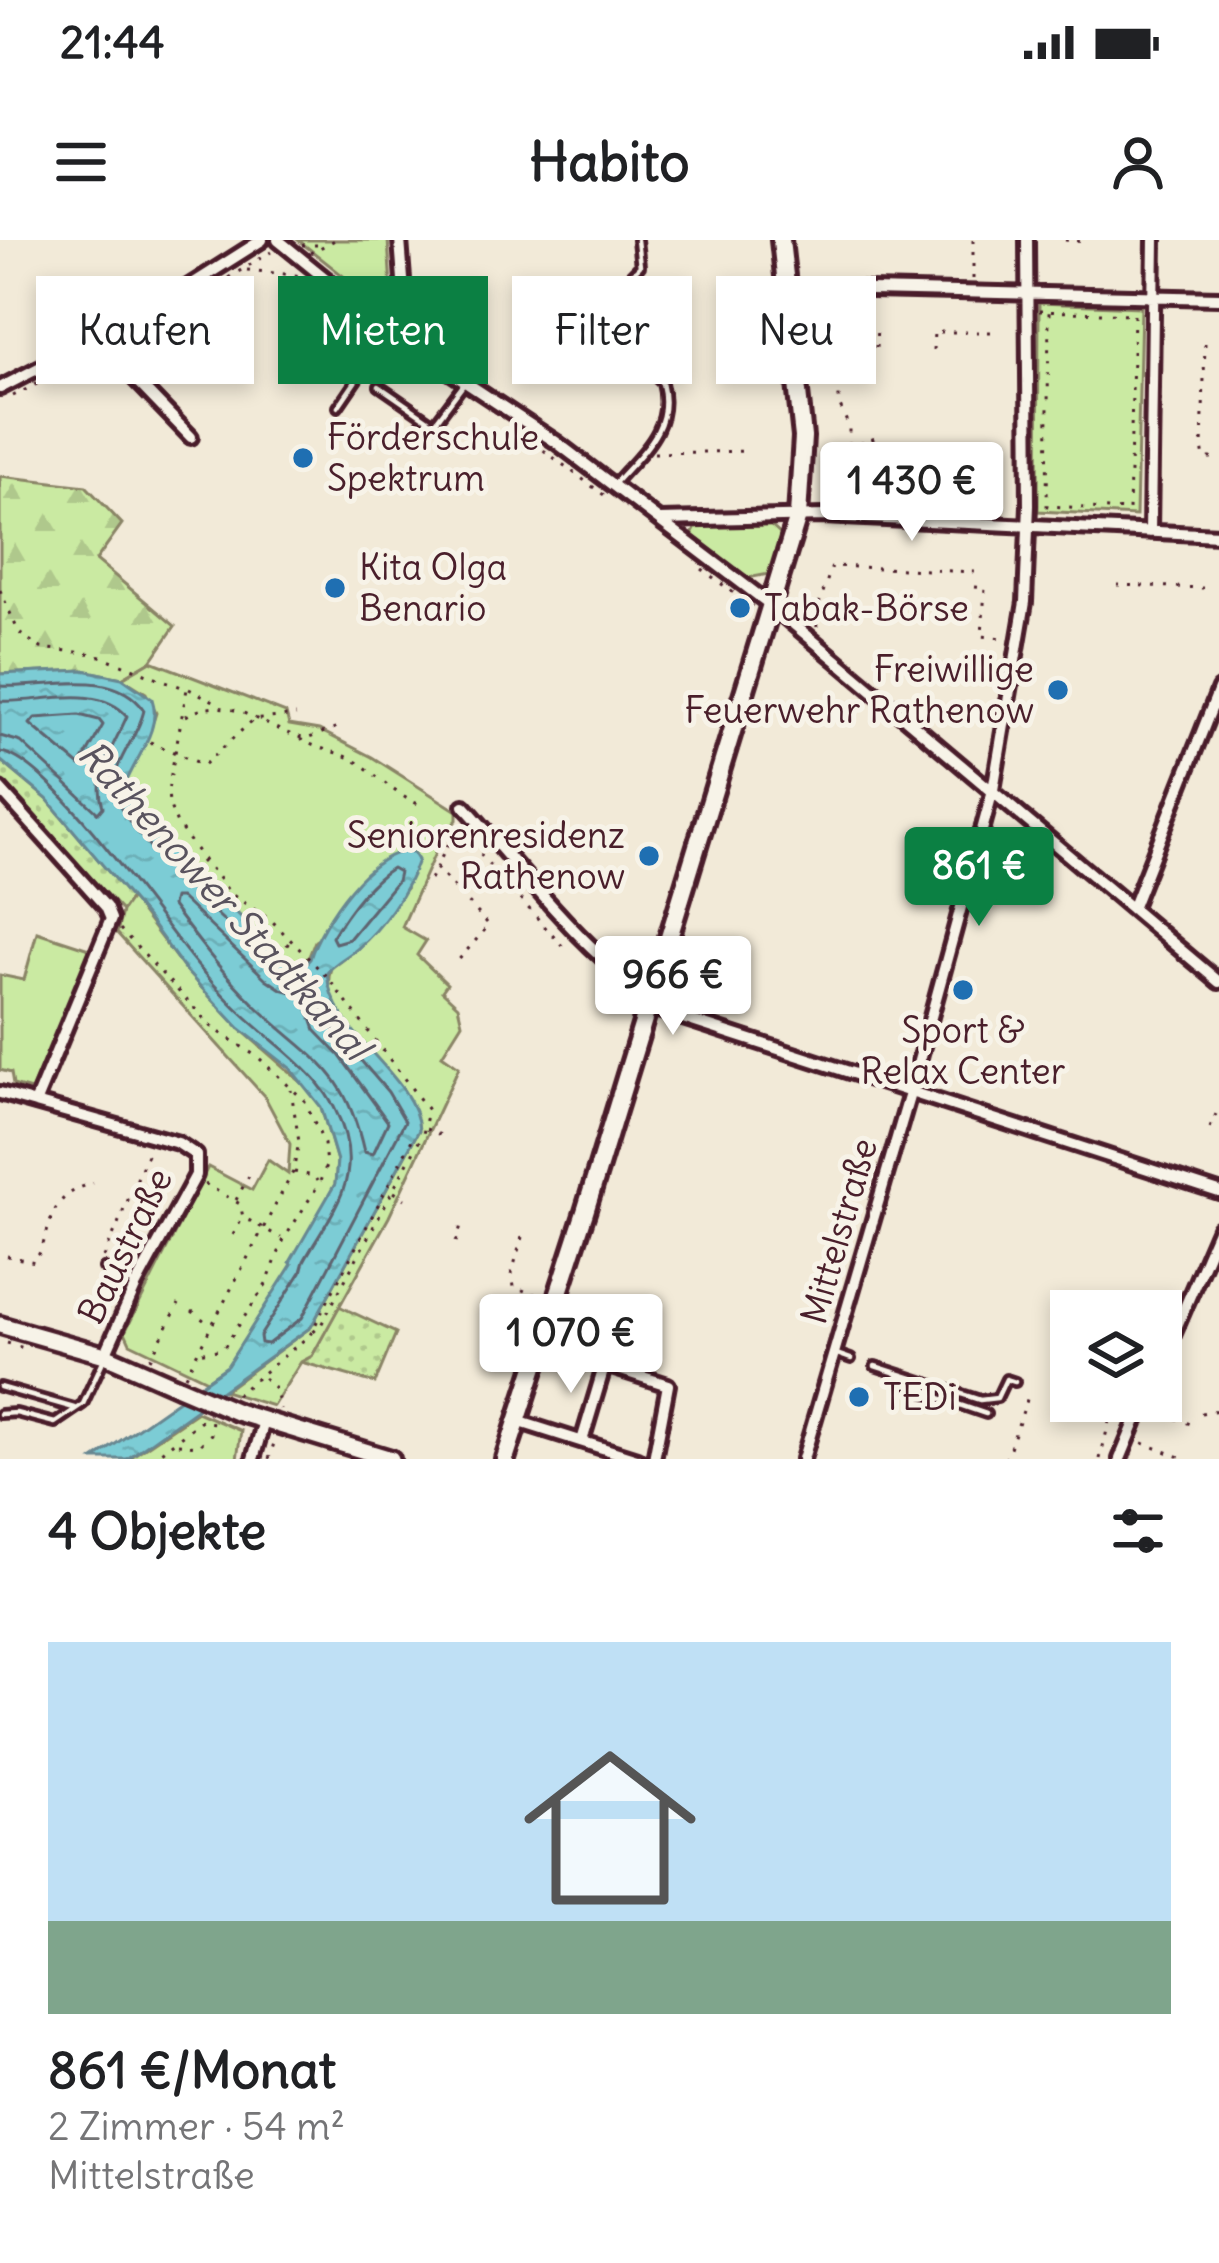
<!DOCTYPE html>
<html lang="de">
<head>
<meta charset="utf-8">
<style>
	body { margin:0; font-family:Delius,sans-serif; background:#f6f6f6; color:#202124; height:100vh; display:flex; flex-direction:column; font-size:45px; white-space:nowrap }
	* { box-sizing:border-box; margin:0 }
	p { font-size:39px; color:#757577 }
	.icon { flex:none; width:66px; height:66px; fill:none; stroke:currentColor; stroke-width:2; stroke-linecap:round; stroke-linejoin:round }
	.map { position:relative; height:1219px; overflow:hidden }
	.sheet { display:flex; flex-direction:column; background:#fff; flex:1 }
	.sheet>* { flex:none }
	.guide { position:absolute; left:36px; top:36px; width:1149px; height:108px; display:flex; gap:24px }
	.fabs { position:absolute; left:1050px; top:1050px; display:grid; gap:24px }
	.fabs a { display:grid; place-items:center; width:132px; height:132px; border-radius:0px; background:#fff; box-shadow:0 6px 18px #0003; font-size:60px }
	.price { position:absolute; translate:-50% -102px; padding:0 27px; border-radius:12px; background:#fff; color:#222; font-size:39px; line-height:78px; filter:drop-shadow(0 3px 6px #0008) }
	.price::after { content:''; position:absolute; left:50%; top:72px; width:36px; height:27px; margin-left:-18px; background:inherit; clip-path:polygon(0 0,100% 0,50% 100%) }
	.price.active { background:#0b8043; color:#fff }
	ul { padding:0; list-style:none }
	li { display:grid; align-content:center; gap:24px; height:636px; padding:0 48px }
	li+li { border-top:3px solid #e0e0e0 }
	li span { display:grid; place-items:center; height:372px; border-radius:0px; color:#555 }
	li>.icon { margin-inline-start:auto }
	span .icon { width:216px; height:216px; fill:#fffc; stroke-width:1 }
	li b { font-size:51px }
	h2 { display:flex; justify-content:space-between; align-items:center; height:144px; padding:0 48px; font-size:51px }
	.tag { padding:0 42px; border-radius:0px; background:#fff; box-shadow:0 6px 18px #0003; font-size:42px; line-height:108px }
	.tag.active { background:#0b8043; color:#fff }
	.status { display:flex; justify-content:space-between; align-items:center; height:84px; padding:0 60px; background:#fff; direction:ltr }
	.status svg { height:33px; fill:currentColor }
	header { display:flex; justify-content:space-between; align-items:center; height:156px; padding:0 48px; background:#fff; font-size:54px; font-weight:800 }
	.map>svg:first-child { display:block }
	.grass { fill:url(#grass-dots); stroke:#8a8466; stroke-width:3 }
	.forest { fill:url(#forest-firs); stroke:#8a8466; stroke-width:3 }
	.green { fill:#caeaa2; stroke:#8a8466; stroke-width:3 }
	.water { fill:url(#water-ripples); stroke:#678791; stroke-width:3 }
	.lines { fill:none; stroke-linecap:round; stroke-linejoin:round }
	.shore { stroke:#5e646f; stroke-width:3 }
	.service-casing { stroke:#4a1f2b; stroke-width:14 }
	.minor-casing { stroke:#4a1f2b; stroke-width:20 }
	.secondary-casing { stroke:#4a1f2b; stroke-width:24 }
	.primary-casing { stroke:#4a1f2b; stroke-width:26 }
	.path { stroke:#4a1f2b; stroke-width:3; stroke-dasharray:3 9; stroke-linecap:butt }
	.service { stroke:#f7f3e8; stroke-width:4.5 }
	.minor { stroke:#f7f3e8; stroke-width:10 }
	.secondary { stroke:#f7f3e8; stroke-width:15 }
	.primary { stroke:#f7f3e8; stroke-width:16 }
	.secondary-bridge-casing { stroke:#4a1f2b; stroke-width:24; stroke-linecap:butt }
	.secondary-bridge { stroke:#f7f3e8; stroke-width:15 }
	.poi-dot { fill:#1f6fb2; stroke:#f7f3e8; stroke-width:4.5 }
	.labels { text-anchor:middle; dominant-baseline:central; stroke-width:10; stroke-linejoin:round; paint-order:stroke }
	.poi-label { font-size:36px; fill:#4a1f2b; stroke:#f7f3e8; text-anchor:start }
	.street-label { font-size:36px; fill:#4a1f2b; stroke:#f7f3e8 }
	.water-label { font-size:39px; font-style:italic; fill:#59535e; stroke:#f7f3e8 }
</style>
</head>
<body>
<div class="status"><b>21:44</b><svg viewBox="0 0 49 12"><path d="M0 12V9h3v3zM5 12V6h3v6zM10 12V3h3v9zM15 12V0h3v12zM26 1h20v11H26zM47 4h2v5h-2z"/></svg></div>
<header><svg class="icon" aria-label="menu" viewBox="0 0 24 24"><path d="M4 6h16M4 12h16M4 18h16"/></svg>Habito<svg class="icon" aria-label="person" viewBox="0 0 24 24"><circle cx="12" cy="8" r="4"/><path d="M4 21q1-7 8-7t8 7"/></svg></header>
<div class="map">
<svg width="1219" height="1219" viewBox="0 0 1219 1219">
	<defs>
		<pattern id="grass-dots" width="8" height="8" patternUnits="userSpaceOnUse" patternTransform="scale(3)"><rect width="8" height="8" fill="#caeaa2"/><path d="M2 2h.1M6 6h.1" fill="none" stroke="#afc88c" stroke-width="1.8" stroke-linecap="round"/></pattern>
		<pattern id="forest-firs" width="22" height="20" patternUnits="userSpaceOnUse" patternTransform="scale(3)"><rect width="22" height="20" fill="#caeaa2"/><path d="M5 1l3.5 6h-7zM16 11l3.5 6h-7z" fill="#afc88c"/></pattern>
		<pattern id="water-ripples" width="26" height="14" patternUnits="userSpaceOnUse" patternTransform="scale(3)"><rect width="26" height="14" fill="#7bccd5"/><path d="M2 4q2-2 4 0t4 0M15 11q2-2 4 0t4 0" fill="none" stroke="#6cafb7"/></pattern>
	</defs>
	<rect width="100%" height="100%" fill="#f2ead8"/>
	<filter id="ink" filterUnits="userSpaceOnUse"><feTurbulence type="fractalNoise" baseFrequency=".00833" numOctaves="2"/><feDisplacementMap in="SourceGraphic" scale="24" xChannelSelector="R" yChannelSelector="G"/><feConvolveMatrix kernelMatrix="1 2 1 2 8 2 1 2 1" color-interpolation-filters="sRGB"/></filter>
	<g filter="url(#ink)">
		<path class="grass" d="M0 520 47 559 131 658 122 671 0 541Z
			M339 1066 396 1093 375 1143 301 1122 312 1116Z"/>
		<path class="forest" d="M0 236 86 246 122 284 96 320 175 386 151 421 122 438 83 430 0 434Z"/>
		<path class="green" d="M298 0H388L392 65 386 70Z
			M1039 63 1141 67 1136 276 1038 271Z
			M770 285 782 296 769 334 748 338 692 295 696 287Z
			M151 421 286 473 289 485 319 490 372 517 457 571V580L444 593 402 687 426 701 417 715 447 744 442 751 458 766 462 783 442 815 459 827 389 977 312 1116 301 1122 273 1166 224 1151 311 1087 419 890C416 834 312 782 331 728L357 709 407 647 315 701 306 724 294 726 281 717C254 691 120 574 126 542 130 518 150 497 156 473L146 453 122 438Z
			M131 658 185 730 239 788 308 848 321 867 337 921 335 944 293 1024 227 1127 207 1140 130 1103 125 1092 208 927 252 950 268 920 288 934 290 904 265 857 117 693 122 671Z
			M37 692 92 710 31 850 13 845 11 833 0 830V735L24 740Z
			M684 703 708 717 709 749 704 764 672 749Z
			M197 1172 241 1191 237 1219H128Z"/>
		<path class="water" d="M83 430 122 438 152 459C162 487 136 518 126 543L132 567 164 603 291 725 305 724 310 719C320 684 373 605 413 612L418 620C408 651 382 688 357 709 346 718 336 721 327 733 331 796 416 834 419 890L311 1087 127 1219H94L227 1126 292 1024 290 1022 335 944 337 921 321 867 290 828 239 788 185 730 149 680 47 559 0 520V434Z"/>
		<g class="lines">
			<path class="shore" d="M0 446C45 450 113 425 144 470 139 496 113 521 114 548 115 588 240 695 274 726L291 737 314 738 326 780 388 852 405 881 302 1078 268 1104 261 1103 260 1096 301 1032 304 1021C327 979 359 947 345 895 330 839 287 815 247 778 229 762 212 743 197 725 161 683 50 517 0 512
				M0 461C38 464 98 442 127 476 114 507 92 533 103 567L98 573 21 502 0 496
				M79 475 99 480 103 485 80 526 30 484 35 478Z
				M392 628 399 632 397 641 349 699 335 703 332 697C346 674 369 642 392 628Z
				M174 658H181L266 739 281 749 303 755 315 790 340 816 388 882 373 914 364 912C345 826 313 821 256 766 224 735 198 701 172 666Z"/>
			<defs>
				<path id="service" d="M379 146 434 184 464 144
					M338 167 387 95
					M615 243C642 212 674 188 662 143 619 102 624 98 626 40L640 26 637 0
					M104 1028 136 1045
					M834 1113 851 1119
					M875 1126 980 1160 997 1158 1006 1139 1015 1142
					M898 1136 916 1150 986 1174
					M0 1147 74 1168
					M0 1174 16 1173 55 1183 83 1164 103 1121"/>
				<path id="minor" d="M278 0 400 99 556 202 772 366 1219 742
					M400 0 406 79 400 99
					M786 48 1219 58
					M100 98 106 109 191 197
					M0 148 153 69 262 0
					M660 280 824 276 1219 295
					M1150 292 1154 0
					M0 549 106 667 111 679 35 863
					M464 566C506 611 600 733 651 751
					M1132 669 1219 449
					M646 766 1219 952
					M0 853 178 903 196 915V935L136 1045 105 1115
					M543 1105 668 1145 654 1219
					M1161 1123 1219 988
					M517 1181 637 1219
					M582 1201 605 1124
					M253 1219 264 1181
					M803 1219 911 850 993 550 1025 362 1029 265 1027 0
					M1120 1219 1144 1161"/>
				<path id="secondary" d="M0 1085 105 1115 178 1147
					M237 1172 391 1219"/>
				<path id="primary" d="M505 1219 585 972 798 276 803 197 781 0"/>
			</defs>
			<use href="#service" class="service-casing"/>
			<use href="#minor" class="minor-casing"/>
			<use href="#secondary" class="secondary-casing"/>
			<use href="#primary" class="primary-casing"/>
			<path class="path" d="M973 0V43
				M1065 0 1086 2
				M302 5H323
				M310 13 335 0
				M247 30 303 36
				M177 69 271 12
				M1039 71 1134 74 1129 270 1047 266 1049 72
				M833 73 830 77 840 166 849 187V230L855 238 884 239
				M1205 103 1202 207 1204 218H1219
				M876 108 877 85
				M933 110 934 92H993
				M399 114 436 138
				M13 156 95 115
				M534 203 608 258
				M849 208 878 197
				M654 213 748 211
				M880 217 884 239 975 244V231L963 219
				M702 329 752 367
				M1117 345 1203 348
				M975 347 985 348 982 396 1006 398
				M0 350 19 393 41 408 95 414 187 449 168 550 169 564 177 584 204 620 231 654 272 681 328 738 428 870 423 894 321 1085 310 1095
				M817 387 815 376 832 326 975 332
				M189 449 218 463
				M186 476C232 450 261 490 307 499L340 486
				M300 499C315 508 330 510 345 516 372 527 390 553 418 564
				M150 502 204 525 253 480 296 475
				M462 584 470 603 564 708
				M436 628 489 685 456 723
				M192 631 203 621
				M430 639 448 605 466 588
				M120 689 213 788 259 818 305 861 324 904 326 926 319 944 284 999 267 1043 223 1109 197 1113
				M685 696 709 773
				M281 716 290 700
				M1210 888 1219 867
				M426 889 443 896
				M294 932 314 936 317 941
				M205 944 240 964 243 977 281 998
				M394 952 405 959
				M236 960 252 930
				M233 995 243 977
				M522 997 512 1033 514 1047 534 1054 537 1068
				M456 1002 463 979
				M7 1016 35 1022C56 983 44 958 93 943
				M104 1017 149 910
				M192 1071 209 1084
				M7 1103 27 1109
				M150 1119 179 1064
				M185 1136 293 932 299 902 291 850
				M264 1138 276 1149 280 1169
				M236 1155 310 1095 415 894
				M1153 1170 1196 1186
				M1201 1173 1219 1170
				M1143 1203 1186 1219
				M178 1204 199 1206 211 1194 212 1177
				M152 1219 209 1174
				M269 1219 275 1200
				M1006 1219 1030 1151
				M1100 1219 1109 1182"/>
			<use href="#service" class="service"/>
			<use href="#minor" class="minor"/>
			<use href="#secondary" class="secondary"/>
			<use href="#primary" class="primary"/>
			<defs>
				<path id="secondary-bridge" d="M178 1147 237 1172"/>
			</defs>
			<use href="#secondary-bridge" class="secondary-bridge-casing"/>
			<use href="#secondary-bridge" class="secondary-bridge"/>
		</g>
	</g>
	<g class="poi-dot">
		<circle cx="303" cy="218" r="12"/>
		<circle cx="335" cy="348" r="12"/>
		<circle cx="740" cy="368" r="12"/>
		<circle cx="1058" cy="450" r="12"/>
		<circle cx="649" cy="616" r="12"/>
		<circle cx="963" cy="750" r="12"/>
		<circle cx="859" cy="1157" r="12"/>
	</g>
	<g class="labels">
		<g class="poi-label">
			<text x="327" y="197">Förderschule<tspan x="327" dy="41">Spektrum</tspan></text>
			<text x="359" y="327">Kita Olga<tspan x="359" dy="41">Benario</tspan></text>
			<text x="764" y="368">Tabak-Börse</text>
			<text x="1034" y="429" text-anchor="end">Freiwillige<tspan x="1034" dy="41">Feuerwehr Rathenow</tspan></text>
			<text x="625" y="595" text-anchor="end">Seniorenresidenz<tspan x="625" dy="41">Rathenow</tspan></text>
			<text x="963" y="790" text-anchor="middle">Sport &amp;<tspan x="963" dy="41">Relax Center</tspan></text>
			<text x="883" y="1157">TEDi</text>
		</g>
		<g class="street-label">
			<text transform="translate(839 991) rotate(-74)">Mittelstraße</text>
			<text transform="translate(125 1006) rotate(-64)">Baustraße</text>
		</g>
		<g class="water-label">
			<text transform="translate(224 660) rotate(48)">Rathenower Stadtkanal</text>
		</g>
	</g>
</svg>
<div class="fabs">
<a><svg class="icon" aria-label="layers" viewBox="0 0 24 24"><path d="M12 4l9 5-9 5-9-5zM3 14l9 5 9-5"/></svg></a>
</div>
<b class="price" style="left:912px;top:304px">1 430 €</b>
<b class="price active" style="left:979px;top:689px">861 €</b>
<b class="price" style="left:673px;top:798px">966 €</b>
<b class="price" style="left:571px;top:1156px">1 070 €</b>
<div class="guide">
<a class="tag">Kaufen</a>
<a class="tag active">Mieten</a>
<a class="tag">Filter</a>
<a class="tag">Neu</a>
</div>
</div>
<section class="sheet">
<h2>4 Objekte<svg class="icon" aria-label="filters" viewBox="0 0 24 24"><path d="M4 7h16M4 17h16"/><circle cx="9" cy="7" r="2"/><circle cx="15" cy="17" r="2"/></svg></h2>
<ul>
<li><span style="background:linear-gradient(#bfe0f5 75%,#7fa58c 0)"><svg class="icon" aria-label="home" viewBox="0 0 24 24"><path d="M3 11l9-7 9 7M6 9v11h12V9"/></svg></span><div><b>861 €/Monat</b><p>2 Zimmer · 54 m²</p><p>Mittelstraße</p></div></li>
</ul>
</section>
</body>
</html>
